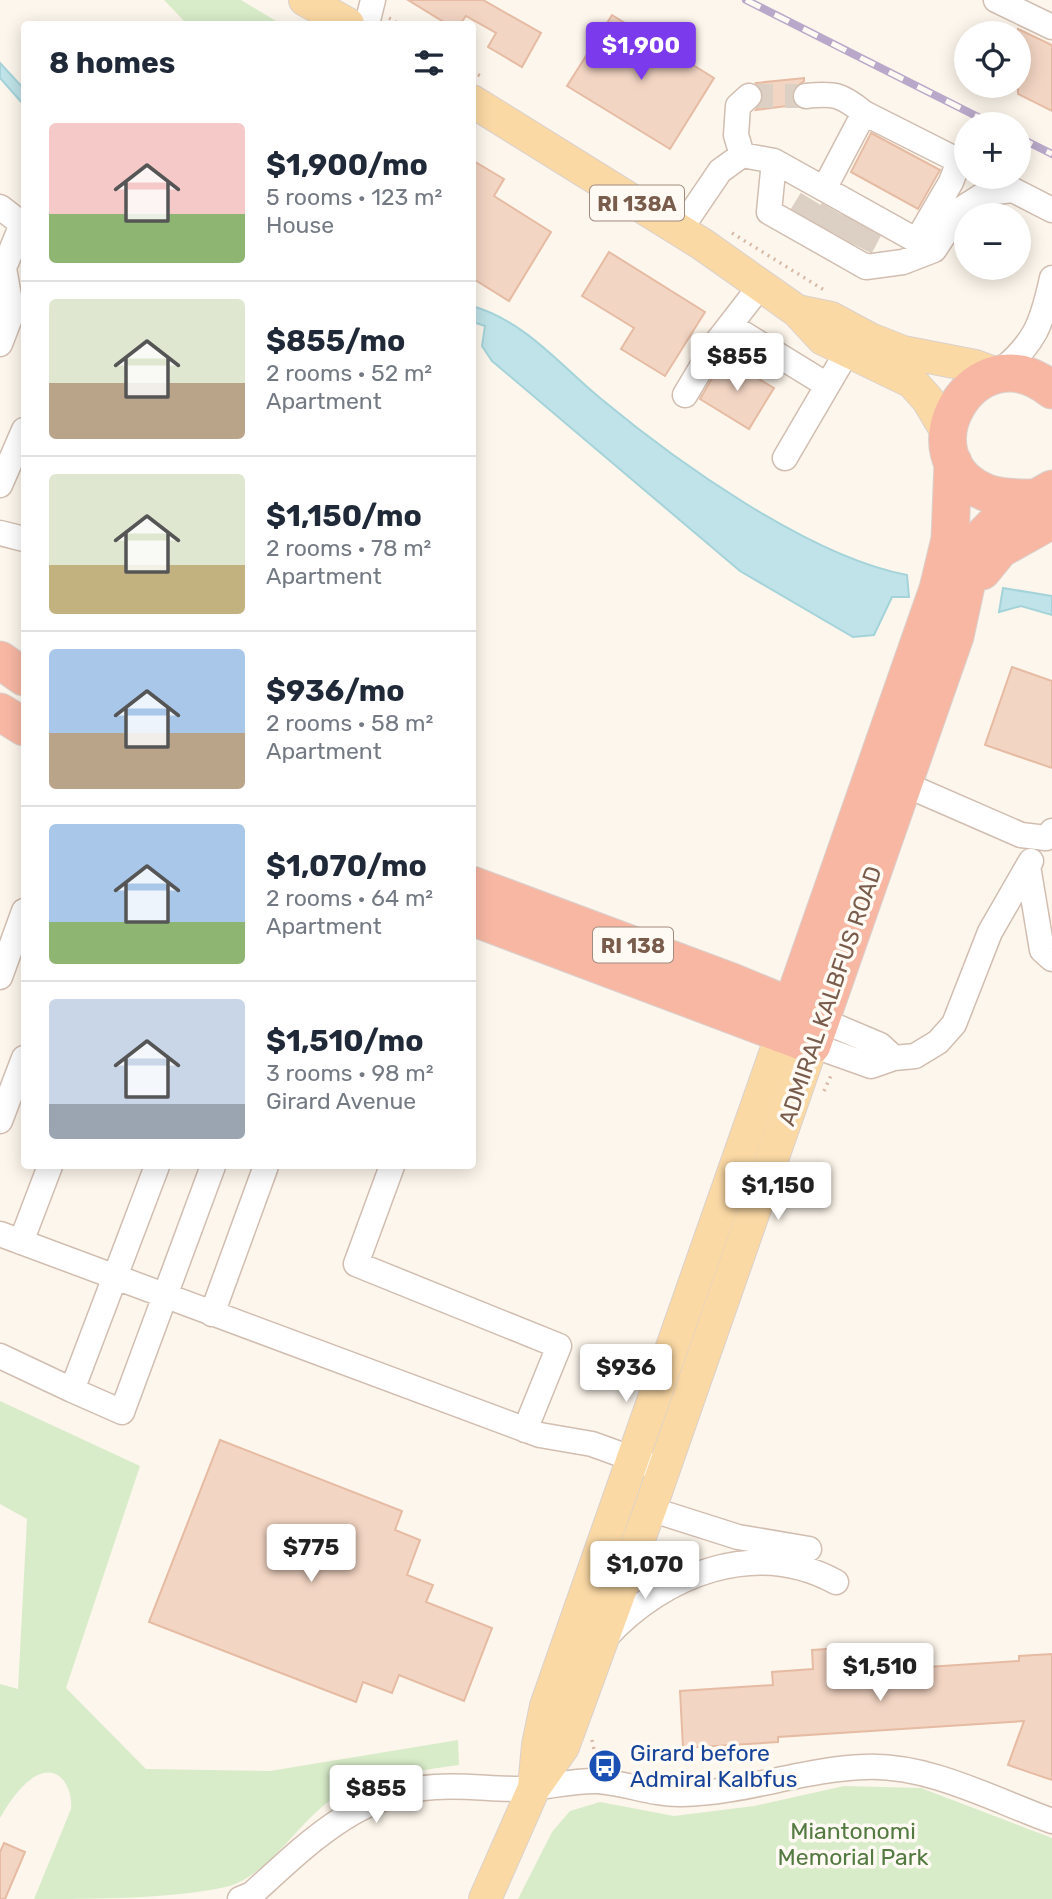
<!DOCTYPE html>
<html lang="en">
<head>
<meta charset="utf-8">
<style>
	body { margin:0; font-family:Rubik,sans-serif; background:#f2f2f3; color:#1f2937; height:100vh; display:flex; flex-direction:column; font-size:26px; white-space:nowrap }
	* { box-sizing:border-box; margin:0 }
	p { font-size:23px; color:#747a83 }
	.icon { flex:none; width:38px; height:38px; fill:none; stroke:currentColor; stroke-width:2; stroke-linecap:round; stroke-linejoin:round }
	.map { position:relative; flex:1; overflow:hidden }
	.panel { position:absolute; left:21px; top:21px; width:455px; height:1148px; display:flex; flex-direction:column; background:#fff; border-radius:7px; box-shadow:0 4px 18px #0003 }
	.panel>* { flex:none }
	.tools { position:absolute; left:954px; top:21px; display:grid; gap:14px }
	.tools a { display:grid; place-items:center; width:77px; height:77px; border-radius:50%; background:#fff; box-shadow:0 4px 18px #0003; font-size:35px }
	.price { position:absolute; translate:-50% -60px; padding:0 16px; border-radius:7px; background:#fff; color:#222; font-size:23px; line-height:46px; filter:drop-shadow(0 2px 4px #0008) }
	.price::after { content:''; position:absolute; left:50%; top:42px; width:21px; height:16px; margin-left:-10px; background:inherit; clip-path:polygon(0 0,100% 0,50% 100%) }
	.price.selected { background:#7c3aed; color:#fff }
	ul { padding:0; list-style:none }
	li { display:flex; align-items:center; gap:21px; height:175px; padding:0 28px }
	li+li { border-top:2px solid #e0e1e3 }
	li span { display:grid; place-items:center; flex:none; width:196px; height:140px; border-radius:7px; color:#555 }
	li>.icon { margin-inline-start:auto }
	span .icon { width:84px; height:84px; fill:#fffc; stroke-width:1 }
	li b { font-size:30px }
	h2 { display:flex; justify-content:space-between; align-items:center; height:84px; padding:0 28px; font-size:30px }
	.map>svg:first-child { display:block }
	.green { fill:#d8ecc9 }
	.water { fill:#bfe3e8; stroke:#a5d3da; stroke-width:2 }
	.building { fill:#f3d5c3; stroke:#e6bba3; stroke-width:2 }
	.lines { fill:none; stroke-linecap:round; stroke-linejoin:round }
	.minor-tunnel { stroke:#dcd0c4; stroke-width:24; stroke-dasharray:24 12; stroke-linecap:butt }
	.minor-casing { stroke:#d1beb0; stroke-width:27 }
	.major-casing { stroke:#dad1cd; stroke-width:34 }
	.highway-casing { stroke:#dad1cd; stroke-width:39 }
	.path { stroke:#d9b8a5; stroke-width:3.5; stroke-dasharray:2 5; stroke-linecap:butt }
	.minor { stroke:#fff; stroke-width:24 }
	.major { stroke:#fbd9a5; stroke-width:32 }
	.highway { stroke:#f7b7a3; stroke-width:37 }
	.rail-casing { stroke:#b9a8c9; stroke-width:8 }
	.rail { stroke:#fffaf3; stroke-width:5; stroke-dasharray:16; stroke-linecap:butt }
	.labels { text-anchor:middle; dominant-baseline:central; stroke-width:7; stroke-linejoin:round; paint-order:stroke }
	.shield { fill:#fffaf3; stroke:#a28b7f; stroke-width:2 }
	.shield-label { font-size:21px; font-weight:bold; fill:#7a5c4d }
	.street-label { font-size:23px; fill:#7a5c4d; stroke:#fffaf3 }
	.transit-label { font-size:23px; fill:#164399; stroke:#fffaf3; text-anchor:start }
	.park-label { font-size:23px; fill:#537a41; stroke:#fffaf3 }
</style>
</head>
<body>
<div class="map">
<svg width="1052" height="1899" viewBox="0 0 1052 1899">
	<rect width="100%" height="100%" fill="#fdf6ec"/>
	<path class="green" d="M164 0H241L281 24H187Z
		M0 1401 140 1466 66 1688 146 1769 270 1771 458 1740 459 1765C416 1771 357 1778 323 1806 293 1831 268 1873 230 1886 177 1899 91 1899 34 1899L71 1809C73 1789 60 1763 36 1776 21 1784 8 1804 0 1818V1684L18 1689 27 1519 0 1504Z
		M844 1786 921 1788 1052 1838V1899H518L552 1832 570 1811 600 1802 674 1816 754 1806Z"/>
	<path class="water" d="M0 63 24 89V105L0 78Z
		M472 306C525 321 559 364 600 398 677 462 810 557 907 575L909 597H892L874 635 853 637 740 571 492 361 482 346 485 326 473 322Z
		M1003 588 1052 596V615L1021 606 999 612Z"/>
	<path class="building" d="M408 0H483L541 33 522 67 488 47 496 33 466 16 460 24H447Z
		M612 15 714 78 670 149 567 86Z
		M1018 29 1052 45V111L1018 94Z
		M804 78V81L792 90 795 105 756 110 763 101 764 94 756 83Z
		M871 133 940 170 918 209 851 172Z
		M472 160 504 179 494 196 551 232 509 301 472 278Z
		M609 252 705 312 665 376 621 349 634 328 582 296Z
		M724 358 774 388 749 429 700 399Z
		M1012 667 1052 681V768L985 745Z
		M220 1440 402 1511 395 1530 420 1540 407 1575 433 1585 426 1602 492 1628 464 1701 399 1675 392 1693 363 1682 356 1702 149 1622Z
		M843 1648V1654L880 1652 882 1670 1019 1661V1656L1052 1654V1780L1008 1765 1024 1721 778 1737V1742L683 1748 680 1691 773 1685 772 1672 813 1669 812 1650Z
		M4 1843 25 1852 5 1899H0V1852Z"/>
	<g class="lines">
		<path class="minor-tunnel" d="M749 96H806
			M800 217 811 199
			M821 228 832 209
			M842 238 853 219
			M861 248 871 229"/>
		<defs>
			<path id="minor" d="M996 0 1052 27
				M367 24 373 0
				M806 96C834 93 841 94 864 113
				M742 155 736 135 738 106 749 96
				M774 161 930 248
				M824 189 864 113 959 161 951 182 917 240
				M0 207 22 224 4 268 12 313 0 344
				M680 230 720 171 742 155 774 161 769 212 866 267 903 262 934 250 961 209 986 193 1013 190 1052 210
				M731 326 827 385
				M997 374C1035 344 1042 324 1052 278
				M685 395 716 343 761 285
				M785 458 847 352
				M0 485 24 430
				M0 533 24 539
				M904 784 1021 835 1046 838 1052 831
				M1031 861 1028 866 1042 950 1052 959
				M0 977 24 911
				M821 1020 880 1045 894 1058
				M812 1045 871 1066 894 1058 915 1056 938 1042 954 1024 990 932 1028 866
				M0 1121 24 1058
				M392 1166 356 1264 559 1346 525 1430
				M0 1234 540 1435 592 1444 650 1465
				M21 1242 50 1166
				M212 1314 266 1166
				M0 1356 72 1390 157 1166
				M72 1390 122 1412 213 1166
				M650 1509 738 1537 809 1549
				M606 1637C664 1574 756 1538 836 1582
				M240 1899 252 1894C306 1845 357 1792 435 1787 463 1785 491 1789 519 1789 545 1788 572 1780 598 1781 627 1783 653 1795 682 1794 744 1793 803 1769 865 1767 928 1764 994 1800 1052 1821"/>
			<path id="major" d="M305 0 348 24
				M472 101 702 244 797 311 823 339 912 382 928 400 947 432
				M797 311 831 318 870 339 903 352 975 366 997 374
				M534 1787 538 1745 546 1706 782 1034
				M485 1899 534 1788 563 1747 650 1509 812 1045"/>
			<path id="highway" d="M1040 498C1023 498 1003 499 987 493 899 458 975 327 1052 390
				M982 571 1000 549 1052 520
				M0 660 24 677
				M0 712 24 727
				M472 885 732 982 814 1016
				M472 917 812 1045 955 636 973 553 985 534 1001 518 1052 489
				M782 1034 938 589 950 539 953 462"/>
		</defs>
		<use href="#minor" class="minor-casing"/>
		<use href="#major" class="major-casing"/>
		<use href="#highway" class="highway-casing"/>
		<path class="path" d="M389 18 399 24
			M472 71 482 77
			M732 233 824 290
			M824 1091 832 1073
			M592 1740 596 1759"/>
		<use href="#minor" class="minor"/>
		<use href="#major" class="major"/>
		<use href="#highway" class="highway"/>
		<defs>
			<path id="rail" d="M746 0 992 124
				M1018 137 1052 154"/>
		</defs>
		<use href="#rail" class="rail-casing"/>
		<use href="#rail" class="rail"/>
	</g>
	<defs>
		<symbol id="bus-disc" viewBox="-11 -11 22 22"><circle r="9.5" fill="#1a4fb4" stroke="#fffaf3"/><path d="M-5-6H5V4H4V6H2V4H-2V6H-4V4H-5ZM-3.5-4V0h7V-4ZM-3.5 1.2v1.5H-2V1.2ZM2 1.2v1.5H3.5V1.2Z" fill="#fff"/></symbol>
	</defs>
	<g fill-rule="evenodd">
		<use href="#bus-disc" x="586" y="1747" width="38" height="38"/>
	</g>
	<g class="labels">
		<g class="shield">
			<rect x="590" y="185.5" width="94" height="35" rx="5"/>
			<rect x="593" y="927.5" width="80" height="35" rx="5"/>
		</g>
		<g class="shield-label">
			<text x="637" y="203">RI 138A</text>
			<text x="633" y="945">RI 138</text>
		</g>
		<g class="street-label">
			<text transform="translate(830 996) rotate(-71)">ADMIRAL KALBFUS ROAD</text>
		</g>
		<g class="transit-label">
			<text x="630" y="1753">Girard before<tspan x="630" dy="26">Admiral Kalbfus</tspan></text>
		</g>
		<g class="park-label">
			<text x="853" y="1831">Miantonomi<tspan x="853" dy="26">Memorial Park</tspan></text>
		</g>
	</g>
</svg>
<div class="tools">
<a><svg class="icon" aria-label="locate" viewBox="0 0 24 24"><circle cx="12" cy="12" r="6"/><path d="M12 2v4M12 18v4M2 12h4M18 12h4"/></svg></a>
<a>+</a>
<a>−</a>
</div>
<b class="price selected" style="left:641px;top:82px">$1,900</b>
<b class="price" style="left:737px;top:393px">$855</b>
<b class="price" style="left:778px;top:1222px">$1,150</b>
<b class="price" style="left:626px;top:1404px">$936</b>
<b class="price" style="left:311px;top:1584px">$775</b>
<b class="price" style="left:645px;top:1601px">$1,070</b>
<b class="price" style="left:880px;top:1703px">$1,510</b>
<b class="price" style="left:376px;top:1825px">$855</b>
<section class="panel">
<h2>8 homes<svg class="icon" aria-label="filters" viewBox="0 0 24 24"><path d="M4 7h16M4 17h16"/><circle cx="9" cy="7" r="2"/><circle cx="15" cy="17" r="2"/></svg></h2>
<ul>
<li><span style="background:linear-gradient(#f6c9c9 65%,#8fb573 0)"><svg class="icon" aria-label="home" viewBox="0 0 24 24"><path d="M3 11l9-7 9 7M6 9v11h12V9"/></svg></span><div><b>$1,900/mo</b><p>5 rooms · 123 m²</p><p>House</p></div></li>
<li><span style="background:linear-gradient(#dfe7d0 60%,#b9a48a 0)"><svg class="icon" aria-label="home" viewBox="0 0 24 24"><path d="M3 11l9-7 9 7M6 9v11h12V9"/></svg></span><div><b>$855/mo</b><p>2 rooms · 52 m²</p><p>Apartment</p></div></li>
<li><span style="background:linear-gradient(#dfe7d0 65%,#c2b280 0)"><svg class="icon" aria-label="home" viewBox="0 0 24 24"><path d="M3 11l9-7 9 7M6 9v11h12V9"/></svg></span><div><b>$1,150/mo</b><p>2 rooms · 78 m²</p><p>Apartment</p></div></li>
<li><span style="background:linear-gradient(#a9c7e8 60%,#b9a48a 0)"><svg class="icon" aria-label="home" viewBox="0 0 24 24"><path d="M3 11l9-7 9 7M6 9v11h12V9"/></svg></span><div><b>$936/mo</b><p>2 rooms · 58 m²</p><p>Apartment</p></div></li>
<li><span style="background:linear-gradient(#a9c7e8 70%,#8fb573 0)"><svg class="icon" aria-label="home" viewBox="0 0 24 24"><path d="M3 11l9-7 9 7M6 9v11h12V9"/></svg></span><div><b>$1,070/mo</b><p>2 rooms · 64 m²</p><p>Apartment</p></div></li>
<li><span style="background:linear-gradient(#c9d6e8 75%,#9aa5b1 0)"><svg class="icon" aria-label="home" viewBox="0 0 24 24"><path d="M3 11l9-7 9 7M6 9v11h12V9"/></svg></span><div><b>$1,510/mo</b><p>3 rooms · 98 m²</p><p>Girard Avenue</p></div></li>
</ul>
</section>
</div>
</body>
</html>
